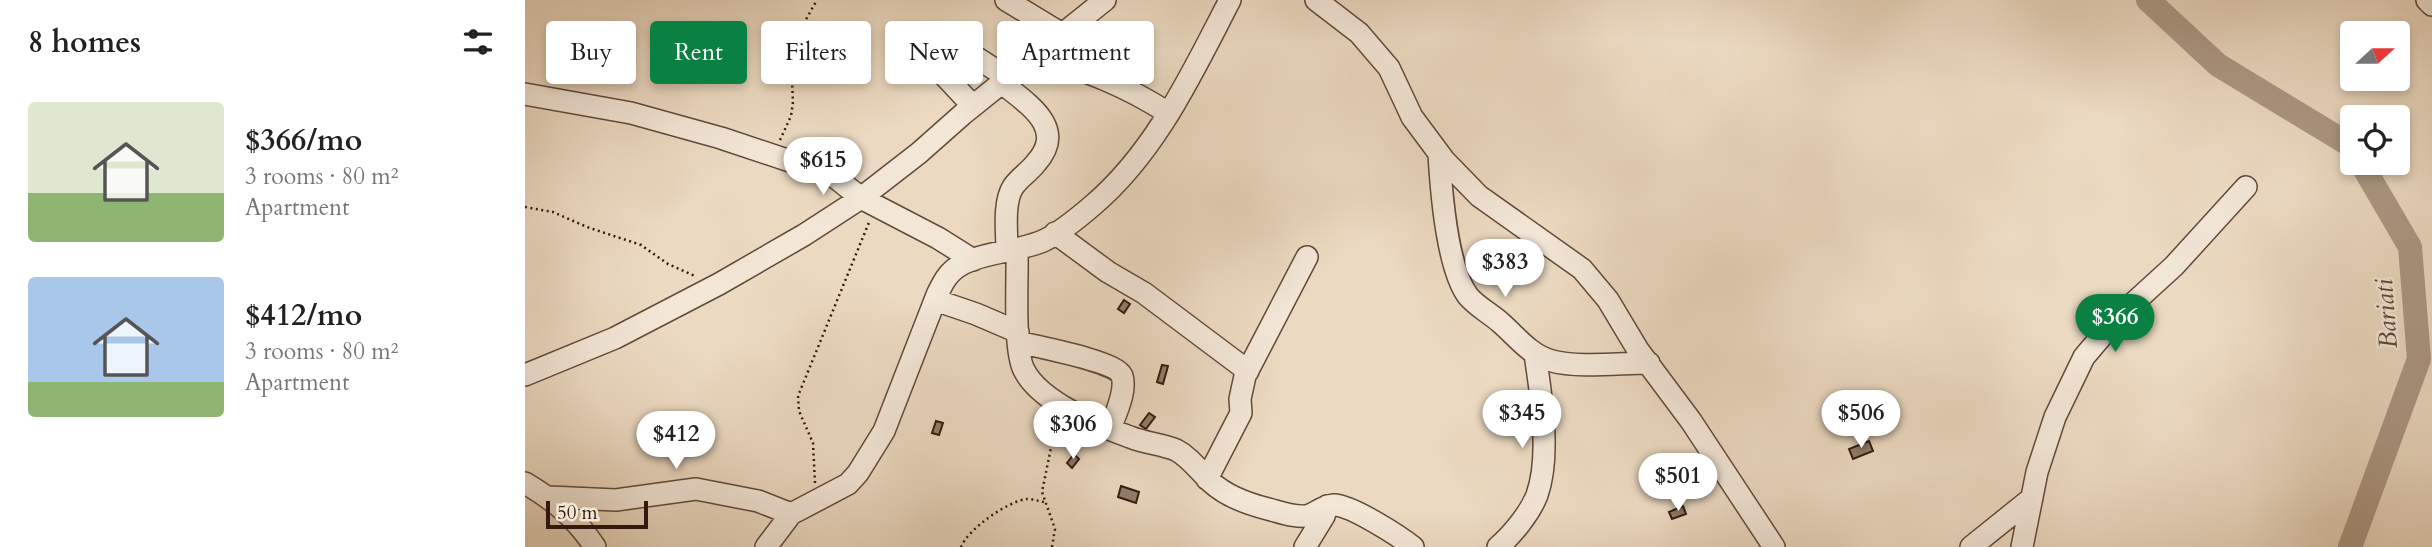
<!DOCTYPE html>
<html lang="en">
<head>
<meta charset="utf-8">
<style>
	body { margin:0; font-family:Cardo,serif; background:#f6f6f6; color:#202124; height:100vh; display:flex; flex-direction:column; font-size:26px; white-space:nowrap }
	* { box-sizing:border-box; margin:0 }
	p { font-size:23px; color:#757577 }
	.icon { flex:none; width:38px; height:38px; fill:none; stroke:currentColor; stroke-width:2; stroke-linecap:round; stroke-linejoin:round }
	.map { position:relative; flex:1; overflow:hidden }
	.details { display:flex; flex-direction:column; background:#fff; width:525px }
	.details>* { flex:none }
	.banner { position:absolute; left:21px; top:21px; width:665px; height:63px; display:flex; gap:14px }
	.needle { width:46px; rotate:69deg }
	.controls { position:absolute; left:1815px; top:21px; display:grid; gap:14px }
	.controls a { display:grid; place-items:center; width:70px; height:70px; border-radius:7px; background:#fff; box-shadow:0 4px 10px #0003; font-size:35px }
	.scale { position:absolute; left:21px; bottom:18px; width:102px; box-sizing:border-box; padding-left:7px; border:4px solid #331a0e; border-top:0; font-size:19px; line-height:24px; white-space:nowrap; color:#331a0e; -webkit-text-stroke:5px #f2e6d7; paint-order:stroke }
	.price { position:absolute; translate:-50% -60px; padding:0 16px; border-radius:24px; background:#fff; color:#222; font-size:23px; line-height:46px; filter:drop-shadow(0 2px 4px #0008) }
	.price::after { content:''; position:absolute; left:50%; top:42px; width:21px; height:16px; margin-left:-10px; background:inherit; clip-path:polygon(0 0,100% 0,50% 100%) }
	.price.selected { background:#0b8043; color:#fff }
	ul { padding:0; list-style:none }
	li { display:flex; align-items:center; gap:21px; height:175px; padding:0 28px }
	li span { display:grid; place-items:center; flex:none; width:196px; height:140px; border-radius:7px; color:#555 }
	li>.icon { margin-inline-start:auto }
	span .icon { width:84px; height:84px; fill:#fffc; stroke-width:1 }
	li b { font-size:30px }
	h2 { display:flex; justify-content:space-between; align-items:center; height:84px; padding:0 28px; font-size:30px }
	.pill { padding:0 24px; border-radius:7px; background:#fff; box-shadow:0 4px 10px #0003; font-size:24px; line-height:63px }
	.pill.selected { background:#0b8043; color:#fff }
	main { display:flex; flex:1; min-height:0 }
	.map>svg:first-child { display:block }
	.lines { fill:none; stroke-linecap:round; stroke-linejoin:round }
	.river { stroke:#ac9884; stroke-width:24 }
	.building { fill:#937d6b; stroke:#331a0e; stroke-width:2 }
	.minor-casing { stroke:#614a3b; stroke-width:24 }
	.path { stroke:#331a0e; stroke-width:2.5; stroke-dasharray:2 3.5; stroke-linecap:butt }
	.minor { stroke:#f2e6d7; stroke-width:21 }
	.labels { text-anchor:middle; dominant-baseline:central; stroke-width:5; stroke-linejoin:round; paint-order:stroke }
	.water-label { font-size:26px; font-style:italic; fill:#5d4637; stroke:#f2e6d7 }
</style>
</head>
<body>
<main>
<section class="details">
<h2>8 homes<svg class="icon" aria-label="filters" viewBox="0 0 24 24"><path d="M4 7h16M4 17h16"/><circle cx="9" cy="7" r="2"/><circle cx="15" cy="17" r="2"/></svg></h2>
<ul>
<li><span style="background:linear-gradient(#dfe7d0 65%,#8fb573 0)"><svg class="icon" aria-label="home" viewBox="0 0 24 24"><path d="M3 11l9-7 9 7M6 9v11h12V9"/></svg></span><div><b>$366/mo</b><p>3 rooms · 80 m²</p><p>Apartment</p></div></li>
<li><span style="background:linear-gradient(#a9c7e8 75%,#8fb573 0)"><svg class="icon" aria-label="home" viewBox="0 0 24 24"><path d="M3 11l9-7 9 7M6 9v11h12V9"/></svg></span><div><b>$412/mo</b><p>3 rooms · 80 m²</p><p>Apartment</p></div></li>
</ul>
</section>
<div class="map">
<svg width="1907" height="547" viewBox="0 0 1907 547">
	<rect width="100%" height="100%" fill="#ebd9c1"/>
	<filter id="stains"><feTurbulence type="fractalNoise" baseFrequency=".00286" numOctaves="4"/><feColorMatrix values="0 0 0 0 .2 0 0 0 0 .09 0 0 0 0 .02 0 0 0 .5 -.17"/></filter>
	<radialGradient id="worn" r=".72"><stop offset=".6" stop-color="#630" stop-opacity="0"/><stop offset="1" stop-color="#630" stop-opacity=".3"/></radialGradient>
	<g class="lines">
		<path class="river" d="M1623 0 1693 65 1825 145 1827 148
			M1825 547 1894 359 1885 247 1836 163"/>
	</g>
	<path class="building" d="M599 300 605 304 599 313 593 309Z
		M637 365 643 366 638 384 632 382Z
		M624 413 630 417 621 429 615 425Z
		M411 421 418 423 414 435 407 433Z
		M1344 441 1348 451 1328 459 1324 449Z
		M549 454 554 459 547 468 542 463Z
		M596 486 614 492 611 503 593 497Z
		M1158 506 1161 514 1147 519 1144 512Z"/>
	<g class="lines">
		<defs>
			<path id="minor" d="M481 0 537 34
				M791 0 834 33 864 68 887 117 919 160 954 196 1057 269 1083 300 1113 350 1166 421 1249 547
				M1902 0 1907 5
				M408 40 446 54 483 78
				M512 55C561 71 600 85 643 113
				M396 64 418 74 448 106
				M477 83C504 105 542 128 511 163 504 172 494 178 488 187 478 203 482 233 482 251
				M0 94 106 113 196 138 289 169 311 178 336 198 413 238 448 260
				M914 154C916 189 922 268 943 296 951 306 966 314 976 323 993 338 1005 355 1027 361 1052 368 1096 363 1124 363
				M530 233 583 272 619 293 723 371
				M492 249C493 276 488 349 499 370 515 402 574 426 605 437 620 443 636 444 651 450 665 457 675 472 686 482 702 497 723 504 743 509 755 512 773 519 785 515 793 511 799 506 809 505 826 505 874 536 888 547
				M410 300 451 314 493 332
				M494 342C512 347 591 361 597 376 602 391 590 415 585 429
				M0 375 90 338 194 284 279 235 336 198 394 153 438 114 580 0
				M682 479 716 413 715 399 720 376 782 257
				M0 483C30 501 50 517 70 547
				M24 497 91 500 171 489 233 501 266 514
				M241 547 266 514 323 484 333 473 359 431 412 295C415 289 418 282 422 277 440 251 492 254 520 240 536 232 553 218 567 206 631 152 667 73 705 0
				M780 547 799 516 802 506
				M973 547C988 534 1005 513 1012 495 1026 456 1016 394 1010 354
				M1446 547 1507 498
				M1497 547 1512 472 1530 417 1559 357 1592 318 1649 266 1721 187"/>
		</defs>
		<use href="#minor" class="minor-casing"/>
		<path class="path" d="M255 140 266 116 268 102 267 82 271 53V37L292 0
			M0 207 28 212 62 227 116 245 143 264 170 276
			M290 483 288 443 274 411 273 396 345 220
			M436 547C443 529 483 501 502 499 508 499 513 501 519 502
			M527 547 530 529 517 492 531 423"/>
		<use href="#minor" class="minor"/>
	</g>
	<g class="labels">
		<g class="water-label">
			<text transform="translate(1861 314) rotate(-94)">Bariati</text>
		</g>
	</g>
	<rect width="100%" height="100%" filter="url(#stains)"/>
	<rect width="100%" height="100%" fill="url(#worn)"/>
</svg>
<div class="controls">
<a><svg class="needle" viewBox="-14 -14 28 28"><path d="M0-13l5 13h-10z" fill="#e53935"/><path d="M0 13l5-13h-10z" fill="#757577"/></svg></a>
<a><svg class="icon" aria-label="locate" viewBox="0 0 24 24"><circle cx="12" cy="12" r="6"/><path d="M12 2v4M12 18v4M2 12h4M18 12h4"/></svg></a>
</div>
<div class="scale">50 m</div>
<b class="price" style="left:298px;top:197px">$615</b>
<b class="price" style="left:980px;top:299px">$383</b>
<b class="price selected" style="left:1590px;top:354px">$366</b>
<b class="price" style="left:997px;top:450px">$345</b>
<b class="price" style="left:1336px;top:450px">$506</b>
<b class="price" style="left:548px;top:461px">$306</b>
<b class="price" style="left:151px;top:471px">$412</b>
<b class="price" style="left:1153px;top:513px">$501</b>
<div class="banner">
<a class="pill">Buy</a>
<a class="pill selected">Rent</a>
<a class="pill">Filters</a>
<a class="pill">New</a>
<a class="pill">Apartment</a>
</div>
</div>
</main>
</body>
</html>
